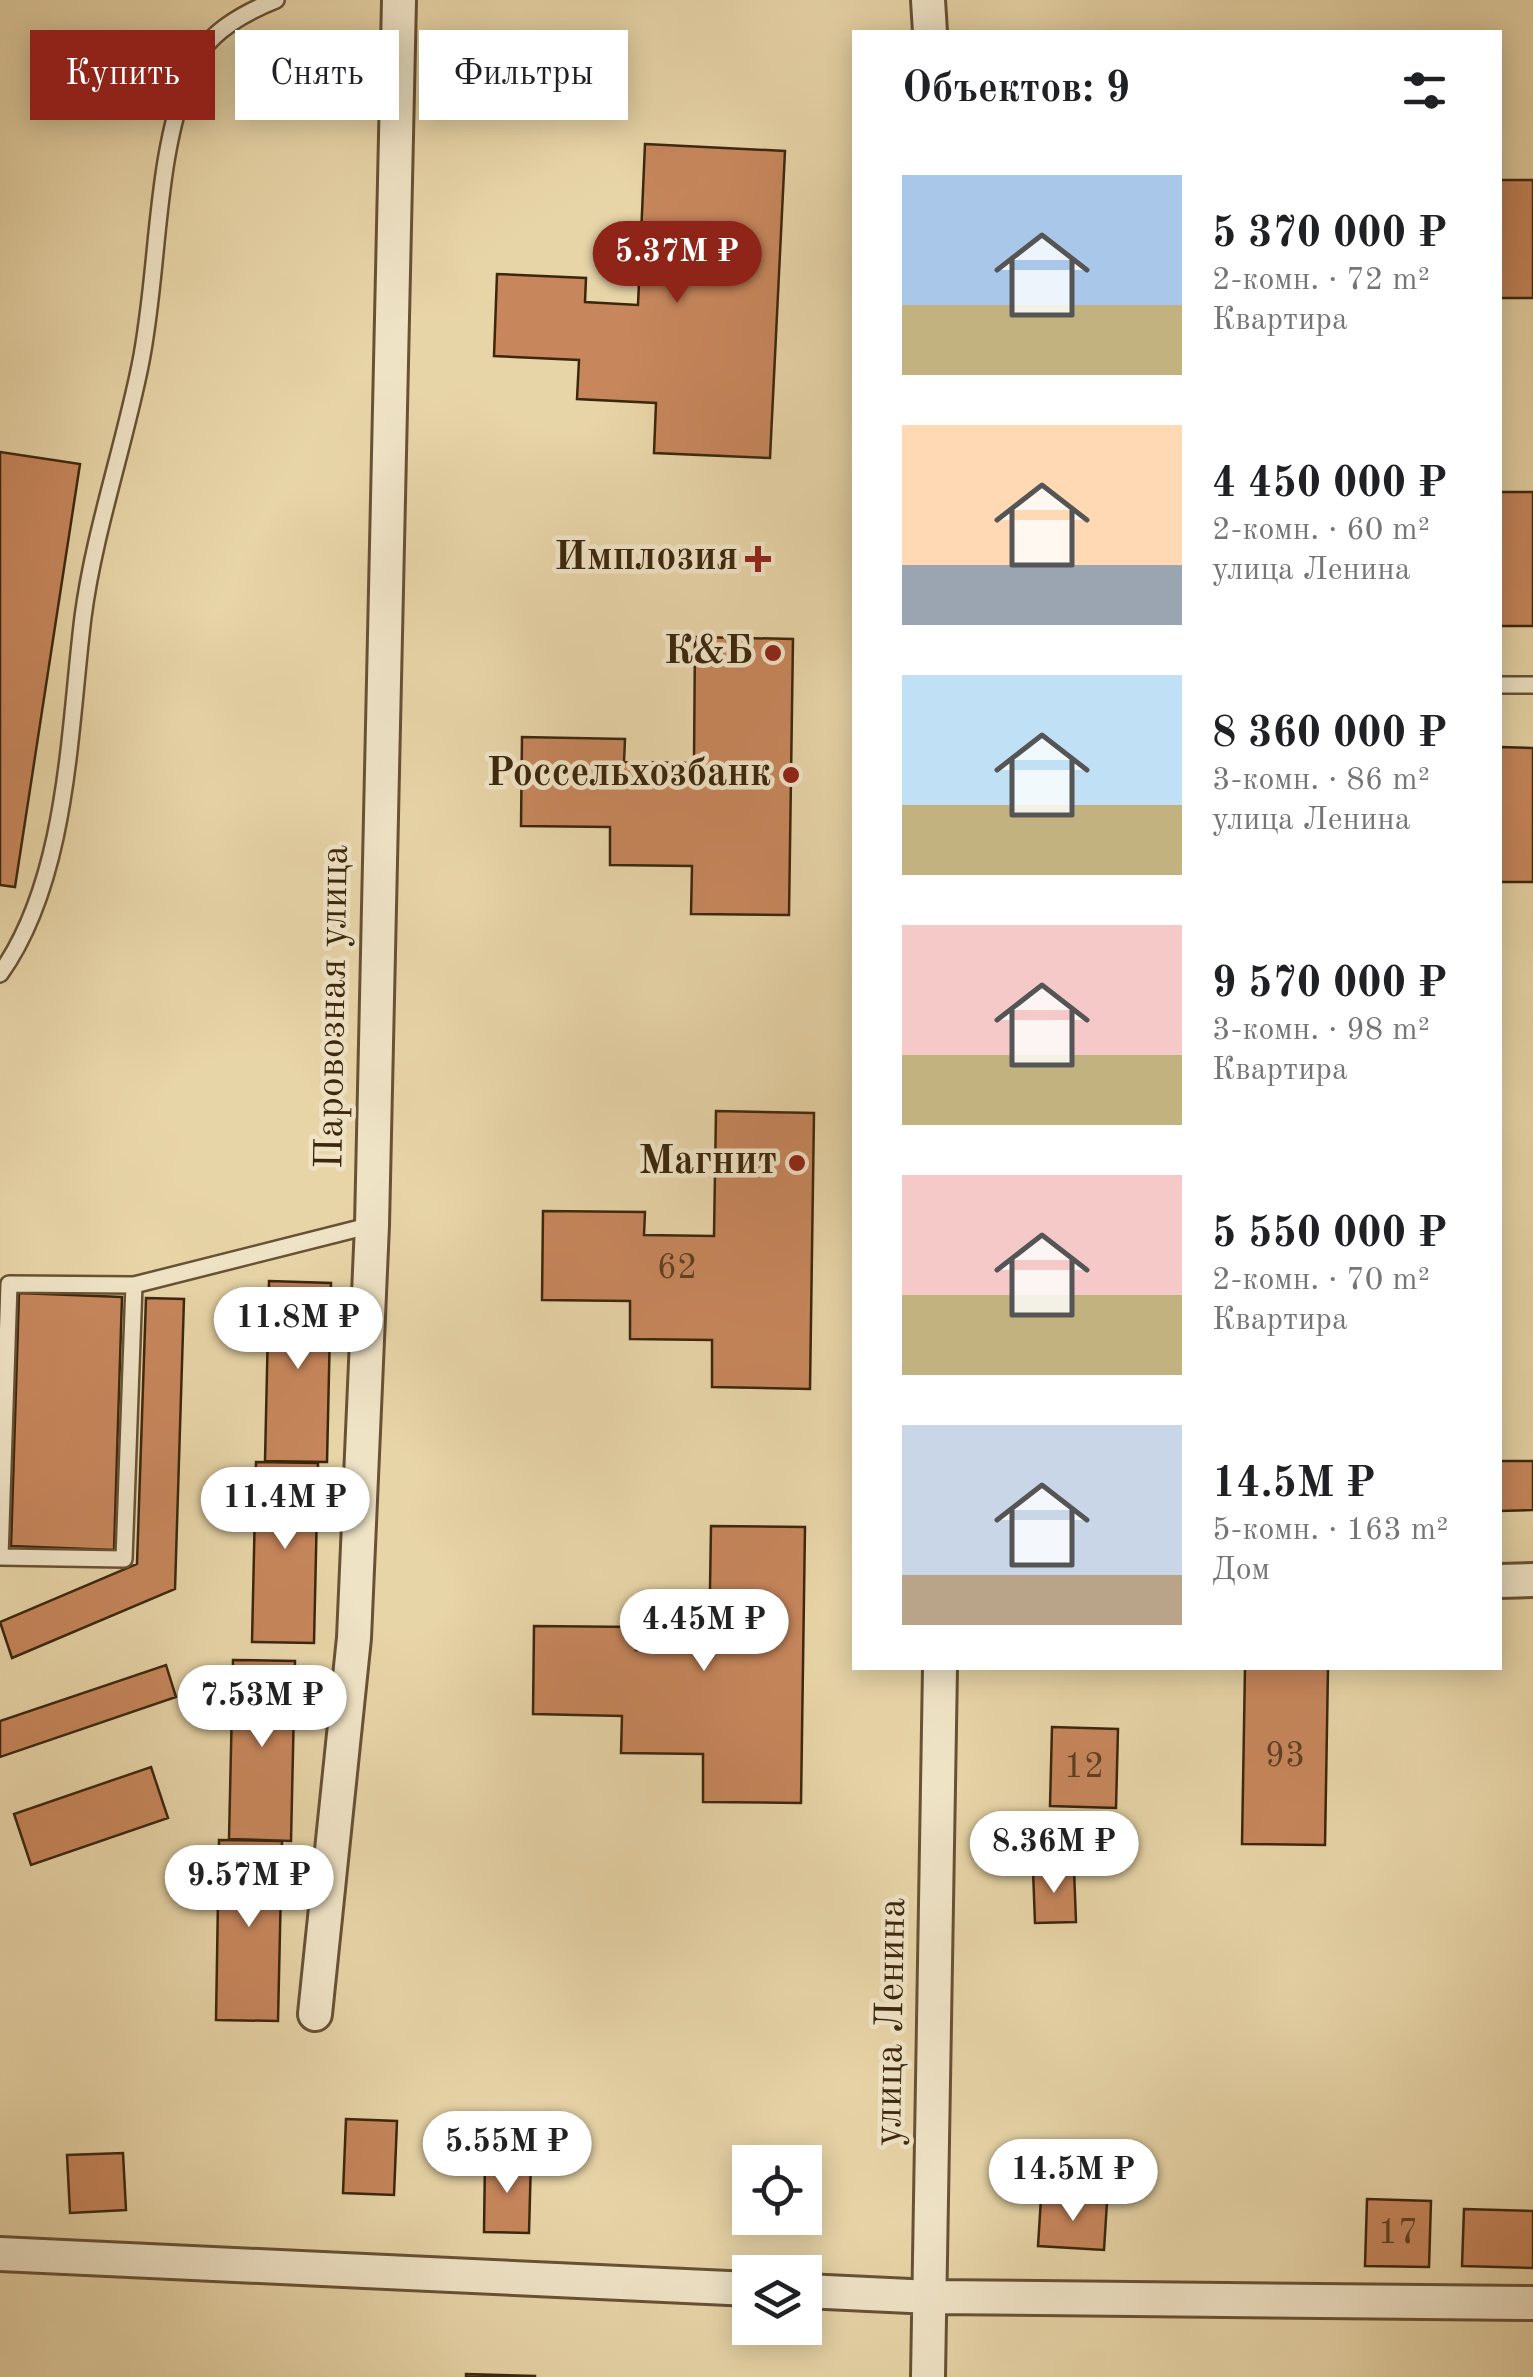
<!DOCTYPE html>
<html lang="ru">
<head>
<meta charset="utf-8">
<style>
	body { margin:0; font-family:"Old Standard TT",serif; background:#f6f6f6; color:#202124; height:100vh; display:flex; flex-direction:column; font-size:38px; white-space:nowrap }
	* { box-sizing:border-box; margin:0 }
	p { font-size:32px; color:#757577 }
	.icon { flex:none; width:55px; height:55px; fill:none; stroke:currentColor; stroke-width:2; stroke-linecap:round; stroke-linejoin:round }
	.map { position:relative; flex:1; overflow:hidden }
	.details { position:absolute; left:852px; top:30px; width:650px; height:1640px; display:flex; flex-direction:column; background:#fff; border-radius:0px; box-shadow:0 5px 25px #0003 }
	.details>* { flex:none }
	.hud { position:absolute; left:30px; top:30px; width:672px; height:90px; display:flex; gap:20px }
	.buttons { position:absolute; left:732px; top:2145px; display:grid; gap:20px }
	.buttons a { display:grid; place-items:center; width:90px; height:90px; border-radius:0px; background:#fff; box-shadow:0 5px 25px #0003; font-size:50px }
	.price { position:absolute; translate:-50% -85px; padding:0 22px; border-radius:35px; background:#fff; color:#222; font-size:32px; line-height:65px; filter:drop-shadow(0 2px 5px #0008) }
	.price::after { content:''; position:absolute; left:50%; top:60px; width:30px; height:22px; margin-left:-15px; background:inherit; clip-path:polygon(0 0,100% 0,50% 100%) }
	.price.current { background:#8f2418; color:#fff }
	ul { padding:0; list-style:none }
	li { display:flex; align-items:center; gap:30px; height:250px; padding:0 50px }
	li span { display:grid; place-items:center; flex:none; width:280px; height:200px; border-radius:0px; color:#555 }
	li>.icon { margin-inline-start:auto }
	span .icon { width:120px; height:120px; fill:#fffc; stroke-width:1 }
	li b { font-size:42px }
	h2 { display:flex; justify-content:space-between; align-items:center; height:120px; padding:0 50px; font-size:42px }
	.tag { padding:0 35px; border-radius:0px; background:#fff; box-shadow:0 5px 25px #0003; font-size:35px; line-height:90px }
	.tag.current { background:#8f2418; color:#fff }
	.map>svg:first-child { display:block }
	.building { fill:#c7865c; stroke:#3c270d; stroke-width:2.5 }
	.lines { fill:none; stroke-linecap:round; stroke-linejoin:round }
	.lane-casing { stroke:#675234; stroke-width:20 }
	.street-casing { stroke:#675234; stroke-width:38 }
	.lane { stroke:#efe3c6; stroke-width:15 }
	.street { stroke:#efe3c6; stroke-width:32 }
	.poi-dot { fill:#8f2418; stroke:#efe3c6; stroke-width:4 }
	.labels { text-anchor:middle; dominant-baseline:central; stroke-width:9; stroke-linejoin:round; paint-order:stroke }
	.number-label { font-size:35px; fill:#5f3f21 }
	.poi-label { font-size:40px; font-weight:bold; fill:#3c270d; stroke:#efe3c6; text-anchor:end }
	.street-label { font-size:40px; fill:#3c270d; stroke:#efe3c6 }
</style>
</head>
<body>
<div class="map">
<svg width="1533" height="2377" viewBox="0 0 1533 2377">
	<rect width="100%" height="100%" fill="#e7d4a7"/>
	<filter id="stains"><feTurbulence type="fractalNoise" baseFrequency=".002" numOctaves="4"/><feColorMatrix values="0 0 0 0 .2 0 0 0 0 .09 0 0 0 0 .02 0 0 0 .5 -.17"/></filter>
	<radialGradient id="worn" r=".72"><stop offset=".6" stop-color="#630" stop-opacity="0"/><stop offset="1" stop-color="#630" stop-opacity=".3"/></radialGradient>
	<path class="building" d="M645 144 785 151 770 458 654 453 656 403 577 399 579 360 494 356 497 274 586 278 585 302 638 305Z
		M1500 180H1533V298H1500Z
		M0 452 80 464 15 887 0 885Z
		M1500 492H1533V626H1500Z
		M695 637 793 639 789 915 691 914 692 866 610 865V827L521 826 522 737 625 739 624 762 694 763Z
		M1500 747 1533 748V882H1500Z
		M716 1111 814 1113 810 1389 712 1387V1340L630 1339V1301L542 1300 543 1211 645 1212 644 1235 714 1236Z
		M269 1281 331 1283 327 1462 265 1461Z
		M19 1293 122 1297 114 1550 11 1546Z
		M146 1298 184 1299 175 1589 12 1658 0 1622 137 1564Z
		M1500 1461H1533V1510L1500 1511Z
		M256 1462 318 1463 314 1643 252 1642Z
		M711 1526 805 1527 801 1803 703 1802V1754L621 1753 622 1716 533 1714 534 1626 636 1627V1650L709 1651Z
		M233 1660 295 1661 291 1841 229 1839Z
		M166 1665 176 1697 0 1757V1721Z
		M1245 1668H1328L1325 1845 1242 1844Z
		M1052 1727 1118 1729 1116 1808 1050 1806Z
		M151 1767 168 1818 31 1865 14 1814Z
		M219 1840 282 1841 278 2021 216 2020Z
		M1074 1869 1076 1922 1035 1923 1033 1870Z
		M346 2119 397 2121 394 2195 343 2193Z
		M123 2153 126 2210 70 2213 67 2155Z
		M485 2159H531L529 2233 484 2232Z
		M1041 2198 1107 2202 1104 2250 1038 2246Z
		M1367 2199 1431 2201 1429 2267 1365 2266Z
		M1464 2209 1533 2211V2268L1462 2266Z
		M466 2374 535 2376V2377H466Z"/>
	<g class="lines">
		<defs>
			<path id="lane" d="M1500 685H1533
				M0 974C68 879 69 730 83 617 94 533 123 450 140 366 160 269 153 161 191 69 206 33 243 13 276 0
				M134 1285 9 1284 0 1557 124 1559 134 1285 372 1225"/>
			<path id="street" d="M928 0 930 32
				M1500 1581 1533 1580
				M315 2014 354 1638 372 1225 399 0
				M0 2254 750 2289
				M805 2291 931 2297 1533 2303
				M928 2377 940 1668"/>
		</defs>
		<use href="#lane" class="lane-casing"/>
		<use href="#street" class="street-casing"/>
		<use href="#lane" class="lane"/>
		<use href="#street" class="street"/>
	</g>
	<g class="poi-dot">
		<path d="M753 544h10v10h10v10h-10v10h-10v-10h-10v-10h10z"/>
		<circle cx="773" cy="653" r="10"/>
		<circle cx="791" cy="775" r="10"/>
		<circle cx="797" cy="1163" r="10"/>
	</g>
	<g class="labels">
		<g class="number-label">
			<text x="677" y="1268">62</text>
			<text x="1285" y="1756">93</text>
			<text x="1084" y="1767">12</text>
			<text x="1398" y="2233">17</text>
		</g>
		<g class="poi-label">
			<text x="738" y="559">Имплозия</text>
			<text x="753" y="653">К&amp;Б</text>
			<text x="771" y="775">Россельхозбанк</text>
			<text x="777" y="1163">Магнит</text>
		</g>
		<g class="street-label">
			<text transform="translate(334 1007) rotate(-89)">Паровозная улица</text>
			<text transform="translate(892 2022) rotate(-89)">улица Ленина</text>
		</g>
	</g>
	<rect width="100%" height="100%" filter="url(#stains)"/>
	<rect width="100%" height="100%" fill="url(#worn)"/>
</svg>
<div class="buttons">
<a><svg class="icon" aria-label="locate" viewBox="0 0 24 24"><circle cx="12" cy="12" r="6"/><path d="M12 2v4M12 18v4M2 12h4M18 12h4"/></svg></a>
<a><svg class="icon" aria-label="layers" viewBox="0 0 24 24"><path d="M12 4l9 5-9 5-9-5zM3 14l9 5 9-5"/></svg></a>
</div>
<b class="price current" style="left:677px;top:306px">5.37M ₽</b>
<b class="price" style="left:298px;top:1372px">11.8M ₽</b>
<b class="price" style="left:285px;top:1552px">11.4M ₽</b>
<b class="price" style="left:704px;top:1674px">4.45M ₽</b>
<b class="price" style="left:262px;top:1750px">7.53M ₽</b>
<b class="price" style="left:1054px;top:1896px">8.36M ₽</b>
<b class="price" style="left:249px;top:1930px">9.57M ₽</b>
<b class="price" style="left:507px;top:2196px">5.55M ₽</b>
<b class="price" style="left:1073px;top:2224px">14.5M ₽</b>
<div class="hud">
<a class="tag current">Купить</a>
<a class="tag">Снять</a>
<a class="tag">Фильтры</a>
</div>
<section class="details">
<h2>Объектов: 9<svg class="icon" aria-label="filters" viewBox="0 0 24 24"><path d="M4 7h16M4 17h16"/><circle cx="9" cy="7" r="2"/><circle cx="15" cy="17" r="2"/></svg></h2>
<ul>
<li><span style="background:linear-gradient(#a9c7e8 65%,#c2b280 0)"><svg class="icon" aria-label="home" viewBox="0 0 24 24"><path d="M3 11l9-7 9 7M6 9v11h12V9"/></svg></span><div><b>5 370 000 ₽</b><p>2-комн. · 72 m²</p><p>Квартира</p></div></li>
<li><span style="background:linear-gradient(#ffd9b3 70%,#9aa5b1 0)"><svg class="icon" aria-label="home" viewBox="0 0 24 24"><path d="M3 11l9-7 9 7M6 9v11h12V9"/></svg></span><div><b>4 450 000 ₽</b><p>2-комн. · 60 m²</p><p>улица Ленина</p></div></li>
<li><span style="background:linear-gradient(#bfe0f5 65%,#c2b280 0)"><svg class="icon" aria-label="home" viewBox="0 0 24 24"><path d="M3 11l9-7 9 7M6 9v11h12V9"/></svg></span><div><b>8 360 000 ₽</b><p>3-комн. · 86 m²</p><p>улица Ленина</p></div></li>
<li><span style="background:linear-gradient(#f6c9c9 65%,#c2b280 0)"><svg class="icon" aria-label="home" viewBox="0 0 24 24"><path d="M3 11l9-7 9 7M6 9v11h12V9"/></svg></span><div><b>9 570 000 ₽</b><p>3-комн. · 98 m²</p><p>Квартира</p></div></li>
<li><span style="background:linear-gradient(#f6c9c9 60%,#c2b280 0)"><svg class="icon" aria-label="home" viewBox="0 0 24 24"><path d="M3 11l9-7 9 7M6 9v11h12V9"/></svg></span><div><b>5 550 000 ₽</b><p>2-комн. · 70 m²</p><p>Квартира</p></div></li>
<li><span style="background:linear-gradient(#c9d6e8 75%,#b9a48a 0)"><svg class="icon" aria-label="home" viewBox="0 0 24 24"><path d="M3 11l9-7 9 7M6 9v11h12V9"/></svg></span><div><b>14.5M ₽</b><p>5-комн. · 163 m²</p><p>Дом</p></div></li>
</ul>
</section>
</div>
</body>
</html>
